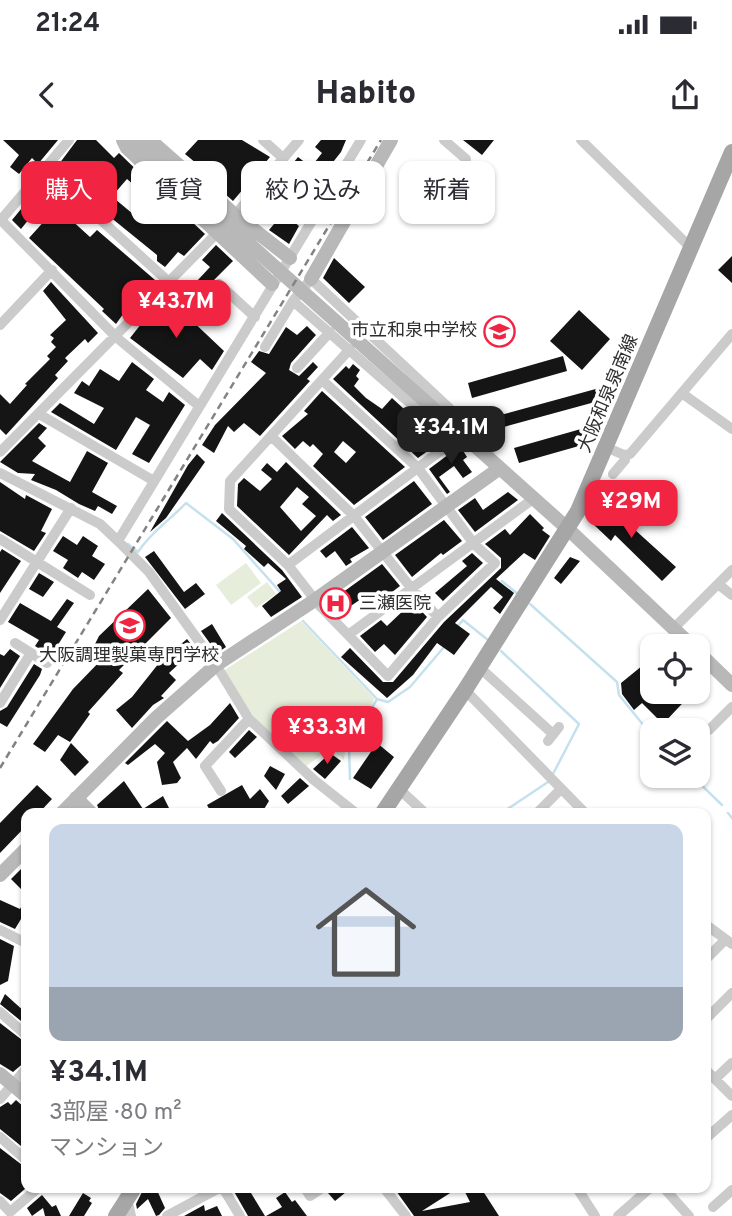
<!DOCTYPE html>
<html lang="ja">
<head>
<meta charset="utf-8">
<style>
	body { margin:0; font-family:Overpass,"Noto Sans JP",sans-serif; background:#f2f2f3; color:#2b2b33; height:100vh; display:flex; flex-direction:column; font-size:26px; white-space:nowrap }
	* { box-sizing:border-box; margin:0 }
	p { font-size:23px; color:#7c7c81 }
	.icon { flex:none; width:38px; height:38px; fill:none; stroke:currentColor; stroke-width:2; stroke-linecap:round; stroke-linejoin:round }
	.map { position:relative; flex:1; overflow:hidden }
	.side { position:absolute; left:21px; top:668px; width:690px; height:385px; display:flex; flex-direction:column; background:#fff; border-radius:14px; box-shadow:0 2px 5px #0004 }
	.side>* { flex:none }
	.top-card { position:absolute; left:21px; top:21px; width:691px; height:63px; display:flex; gap:14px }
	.buttons { position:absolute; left:640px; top:494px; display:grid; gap:14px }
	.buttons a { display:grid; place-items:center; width:70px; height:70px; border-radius:14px; background:#fff; box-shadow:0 2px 5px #0004; font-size:35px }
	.price { position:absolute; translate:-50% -60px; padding:0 16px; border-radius:14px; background:#f12442; color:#fff; font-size:23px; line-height:46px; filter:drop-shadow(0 2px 4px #0008) }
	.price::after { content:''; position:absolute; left:50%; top:42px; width:21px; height:16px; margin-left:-10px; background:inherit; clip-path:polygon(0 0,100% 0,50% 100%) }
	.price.selected { background:#222; color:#fff }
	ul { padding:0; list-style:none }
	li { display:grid; align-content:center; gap:14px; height:371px; padding:0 28px }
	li+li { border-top:2px solid #e1e1e2 }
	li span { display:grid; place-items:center; height:217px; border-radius:14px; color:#555 }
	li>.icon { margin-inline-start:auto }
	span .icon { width:126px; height:126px; fill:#fffc; stroke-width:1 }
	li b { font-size:30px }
	.chip { padding:0 24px; border-radius:14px; background:#fff; box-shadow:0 2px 5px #0004; font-size:24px; line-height:63px }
	.chip.selected { background:#f12442; color:#fff }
	.status { display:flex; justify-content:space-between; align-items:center; height:49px; padding:0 35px; background:#fff; direction:ltr }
	.status svg { height:19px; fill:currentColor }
	header { display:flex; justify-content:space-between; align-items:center; height:91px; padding:0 28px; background:#fff; font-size:32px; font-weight:800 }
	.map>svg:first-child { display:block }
	.green { fill:#e6eddb }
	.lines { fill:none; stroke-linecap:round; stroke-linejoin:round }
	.stream { stroke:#c6e1ee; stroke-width:2.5 }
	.building { fill:#151515; fill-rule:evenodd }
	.street { stroke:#cbcbcb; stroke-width:10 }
	.secondary { stroke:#b8b8b8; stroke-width:14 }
	.primary { stroke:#a6a6a6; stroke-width:16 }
	.rail { stroke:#838383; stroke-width:2.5; stroke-dasharray:7 5; stroke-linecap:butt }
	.labels { text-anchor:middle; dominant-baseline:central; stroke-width:7; stroke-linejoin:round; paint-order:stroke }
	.poi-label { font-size:18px; fill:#2e2e2e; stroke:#fff; text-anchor:end }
	.street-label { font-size:18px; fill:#2e2e2e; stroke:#fff }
</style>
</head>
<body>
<div class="status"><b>21:24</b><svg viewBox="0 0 49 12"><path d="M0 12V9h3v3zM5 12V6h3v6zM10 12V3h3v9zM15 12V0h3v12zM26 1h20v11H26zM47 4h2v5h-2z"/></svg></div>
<header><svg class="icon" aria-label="back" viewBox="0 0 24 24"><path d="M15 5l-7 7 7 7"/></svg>Habito<svg class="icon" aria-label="share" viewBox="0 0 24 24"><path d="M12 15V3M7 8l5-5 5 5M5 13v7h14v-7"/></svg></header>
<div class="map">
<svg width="732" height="1076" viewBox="0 0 732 1076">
	<rect width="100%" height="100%" fill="#fff"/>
	<path class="green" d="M246 423 261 443 231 465 216 445Z
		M267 442 276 454 256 468 247 457Z
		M301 481 374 558C369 581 345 595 344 620L331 608 305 627 254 577 223 531Z"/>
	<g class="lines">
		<path class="stream" d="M128 404 138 412C151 392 169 381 186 363L233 399 281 453
			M502 441 519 455
			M530 464 617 542 619 555 653 597
			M303 481 377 559 388 562 410 547 444 507
			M457 487 463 480 488 500
			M501 511 579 584 553 634
			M691 635 722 665
			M350 639 349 607 377 559
			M728 673 732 678
			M500 674 548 642"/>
	</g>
	<path class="building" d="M3 0H58L38 24 32 18 19 34 10 27 19 15Z
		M77 0H96L114 18 119 13 149 42 141 51 127 39 114 54 93 37 80 50 56 28Z
		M198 0H242L270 17 233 61 194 26 196 23 185 14Z
		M321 0H346L341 12 322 36 327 40 319 49 311 43 300 56 308 63 293 81 299 86 289 104 269 90 279 78 268 68 257 80 248 72 268 49 271 51 298 17 311 27 322 13 315 7Z
		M463 0H494L482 15Z
		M45 40 54 48 21 89 12 80Z
		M161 53 205 94 184 116 178 112 165 127 157 121V115L104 72 115 59 133 74 143 64 148 68Z
		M57 67 90 97 97 90 155 140 144 149 140 145 129 157 133 160 116 184 102 171 104 169 29 98Z
		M216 105 233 121 205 149 197 141 210 127 202 120Z
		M732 116V143L718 130Z
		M334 118 365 147 349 163 323 138Z
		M51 142 98 193 88 203 85 199 65 218 68 221 55 235 58 238 6 295 0 289V254L10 264 27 245 25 244 50 219 47 216 56 207 51 202 54 198 50 195 66 180 43 151Z
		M169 159 224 211 212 230 200 219 183 238 130 198 153 169 156 172Z
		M579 170 610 199 582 230 550 201Z
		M307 186 316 195 291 223 289 230 299 236 313 222 318 227 307 239 310 241 260 296 244 283 234 292 228 286 214 313 202 305 215 285 266 233 251 222 259 211 269 214 286 187 297 195Z
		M563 216 567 231 472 258 468 243Z
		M132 222 154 239 146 250 163 262 169 252 185 265 149 323 132 314 150 285 136 277 116 310 51 272 60 263 94 284 104 268 74 253 82 241 89 246 100 229 119 241Z
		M353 224 360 230 356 236 359 239 354 246 366 258 382 269 392 258 440 302 418 318 333 239 346 226 349 229Z
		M603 247 606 259 489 291 486 279Z
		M322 251 405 327 354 365 313 326 323 314 313 304 310 307 303 301 295 309 282 296 308 274 304 271ZM343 301 356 312 346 323 334 312Z
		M39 283 47 288 38 298 46 306 32 321 70 342 87 311 108 323 92 352 117 366 112 374 98 366 95 371 79 364 56 350 31 340 35 334 18 333 0 322Z
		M588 287 593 302 519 323 514 308Z
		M460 306 467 317 463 320 472 332 463 338 454 326 439 337 450 352 447 354 429 329Z
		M197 314 205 322 166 378 150 392 188 325Z
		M286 322 341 375 333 381 327 375 289 415 237 366 238 344 244 338 260 351 272 339 261 330 267 323 277 332ZM297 347 309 357 302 364 316 376 301 391 280 367Z
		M414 341 432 364 383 400 365 377Z
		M0 342 25 359 26 355 52 369 41 391 46 393 34 411 0 391Z
		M508 352 518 360 475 392 458 370 475 358 483 370Z
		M602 360 676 427 662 441 615 395 611 401 591 382 592 373Z
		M222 373 282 430 302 457 271 477 262 466 281 451 277 445 286 439 268 423 264 427 244 409 246 406 216 381Z
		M530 374 544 388 542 390 550 396 535 420 524 413 496 439 514 453 500 474 493 468 503 457 491 447 455 483 470 494 454 515 437 503 413 535 387 558 341 517 350 508 383 542H393L444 482 501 428V418L485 404 505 389 510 395Z
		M444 380 462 401 443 415 441 413 412 437 395 415Z
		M352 387 369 408 350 419 352 422 346 426 335 411 326 418 320 411Z
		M63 396 77 405 83 396 98 406 92 416 105 424 94 440 82 432 78 438 63 428 68 420 53 411Z
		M2 409 21 421 0 453V412Z
		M154 411 184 452 196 443 205 454 185 469 145 417Z
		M472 413 483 423 443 461 435 453 467 426 462 421Z
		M570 417 580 421 561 444 554 438Z
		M382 424 400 446 379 462 368 470 361 459 339 474 328 463Z
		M39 433 54 442 43 457 29 449Z
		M148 449 171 478 119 530 123 533 88 572 90 574 70 602 58 595 45 612 33 604 73 549 105 516 94 506 99 496Z
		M67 459 74 463 57 487 66 492 51 516 35 506 39 500 8 482 20 463 51 481Z
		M410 459 427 477 395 515 384 504 375 512 360 496 381 480 387 486 406 468 402 465Z
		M212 484 226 507 217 513 201 491Z
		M187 499 195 509 169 533 176 540 161 556 164 558 153 565 132 588 116 570 132 557 159 523Z
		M10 509 20 516 0 548V514L4 516Z
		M653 517V551H694L663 584 642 563 634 570 622 554 621 543Z
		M34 524 42 529 40 535 7 587 0 583V571L7 567Z
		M230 563 239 578 218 601 213 604 210 601 196 619 187 608 173 622 181 638 177 643 162 645 157 622 165 613 155 604 128 625 125 623 167 581 188 601 210 585Z
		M249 590 257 597 235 618 229 612Z
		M71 603 89 622 75 636 60 620Z
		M377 603 394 617 371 649 353 638Z
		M330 613 341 621 325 639 313 629Z
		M270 626 285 634 276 650 264 636Z
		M300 638 309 646 288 664 281 656Z
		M124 641 143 669 163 656 172 674H101L97 665Z
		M37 645 52 659 38 674H26V686L0 713V683Z
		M242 645 250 659 260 649 269 661 261 674H212L207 665Z
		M26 724V754L11 739Z
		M26 758V782L21 779 15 789 0 782V760L20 769Z
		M0 799 14 806 8 841 0 845Z
		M5 854 26 873V885L0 864Z
		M0 883 26 903V921L13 932 0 924Z
		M16 960 26 969V1010L0 989V967L8 962 11 965Z
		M0 1008 26 1028V1048L11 1061 0 1053Z
		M144 1048H156L165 1068 159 1075 156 1076 148 1059 137 1069 136 1064Z
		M232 1048H248L265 1076H248Z
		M330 1048H351L335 1061 328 1053Z
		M394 1048H458L422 1071 470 1062 463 1048H481L499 1076H414Z
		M285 1052 292 1062 295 1060 307 1076H266L282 1067 276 1058Z
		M83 1053 91 1058 89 1061 92 1063 84 1076H69Z
		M42 1055 52 1067 56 1065 61 1076H45L43 1068 32 1076 27 1068Z
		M204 1065 205 1071 217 1066 222 1076H184Z"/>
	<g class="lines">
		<path class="street" d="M263 0 283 18
			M444 0 466 19
			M581 0 691 108
			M45 29 170 143
			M0 79 116 197 199 266
			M0 81 69 0
			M311 139 449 268 459 278 463 294 435 285 293 161Z
			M219 144 255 177
			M0 185 52 130
			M265 207 293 161
			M297 228 330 192
			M322 240 418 328 474 404 495 423 438 477
			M683 254 732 289
			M39 274 154 341
			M271 296 354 376 412 449 438 477 388 536 319 465 288 425 229 369 230 341 350 209
			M608 308 624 315 630 314 732 194
			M0 312 235 75 299 0
			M0 333 100 384 118 401 361 0
			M613 334 625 320 624 315
			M0 399 90 455
			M118 401 149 432 216 525 249 579 314 640 357 674
			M288 425 463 294
			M718 444 732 455
			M0 480 71 368
			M674 488 732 430
			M348 495 533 359
			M15 503 47 523
			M479 527 553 594
			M465 550 586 674
			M0 563 31 513
			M709 590 732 567
			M548 601 559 587
			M398 648 426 674
			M221 651 205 626 249 579
			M536 674 561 649
			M705 784 732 804
			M0 790 26 803
			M705 820 725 800
			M0 872 26 895
			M705 880 732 853
			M705 929 732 956
			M715 939 732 923
			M0 959 26 929
			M0 997 26 1020
			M705 999 732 975
			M223 1048 240 1076
			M305 1048 310 1056 322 1048
			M384 1048 406 1076
			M577 1048 595 1076
			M664 1048 689 1076
			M0 1061 10 1072 38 1048
			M124 1064 129 1067 131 1076
			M713 1067 732 1050
			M167 1076 219 1048
			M618 1076 650 1048"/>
		<path class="secondary" d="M123 0 127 8 272 144
			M133 0 568 389 692 506
			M150 0 235 75 290 118
			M311 139 391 0
			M698 512 732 545
			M76 658 92 674
			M61 674 156 578 216 525 315 460 500 328
			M0 735 26 709
			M0 934 26 956"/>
		<path class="primary" d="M382 674 465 550 578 371 732 12
			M116 1076 134 1048"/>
		<path class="rail" d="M0 628 381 0"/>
	</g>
	<defs>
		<symbol id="school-ring" viewBox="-11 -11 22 22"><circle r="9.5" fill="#fff" stroke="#f12442" stroke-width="1.5"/><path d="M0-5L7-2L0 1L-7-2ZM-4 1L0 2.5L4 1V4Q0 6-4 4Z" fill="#f12442"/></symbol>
		<symbol id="hospital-ring" viewBox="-11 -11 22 22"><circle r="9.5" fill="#fff" stroke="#f12442" stroke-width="1.5"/><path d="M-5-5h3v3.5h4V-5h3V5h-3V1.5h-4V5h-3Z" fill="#f12442"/></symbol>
	</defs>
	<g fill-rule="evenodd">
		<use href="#school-ring" x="482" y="174" width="35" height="35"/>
		<use href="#hospital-ring" x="318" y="446" width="35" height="35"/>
		<use href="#school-ring" x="112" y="468" width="35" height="35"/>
	</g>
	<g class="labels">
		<g class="poi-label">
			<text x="477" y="191">市立和泉中学校</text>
			<text x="359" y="464" text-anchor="start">三瀬医院</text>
			<text x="129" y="516" text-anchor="middle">大阪調理製菓専門学校</text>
		</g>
		<g class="street-label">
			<text transform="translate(609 254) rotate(-67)">大阪和泉泉南線</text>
		</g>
	</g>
</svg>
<div class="buttons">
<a><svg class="icon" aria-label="locate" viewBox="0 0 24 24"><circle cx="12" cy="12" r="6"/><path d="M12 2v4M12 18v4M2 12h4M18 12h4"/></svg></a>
<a><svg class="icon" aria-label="layers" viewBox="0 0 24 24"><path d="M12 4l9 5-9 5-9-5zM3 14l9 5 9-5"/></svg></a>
</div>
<b class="price" style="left:176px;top:200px">¥43.7M</b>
<b class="price selected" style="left:451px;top:326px">¥34.1M</b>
<b class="price" style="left:631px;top:400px">¥29M</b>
<b class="price" style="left:327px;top:626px">¥33.3M</b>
<div class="top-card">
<a class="chip selected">購入</a>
<a class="chip">賃貸</a>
<a class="chip">絞り込み</a>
<a class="chip">新着</a>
</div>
<section class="side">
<ul>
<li><span style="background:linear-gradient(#c9d6e8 75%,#9aa5b1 0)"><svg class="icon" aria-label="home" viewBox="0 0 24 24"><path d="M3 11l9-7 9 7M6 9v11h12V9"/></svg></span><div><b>¥34.1M</b><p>3部屋 · 80 m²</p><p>マンション</p></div></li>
</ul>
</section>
</div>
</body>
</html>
